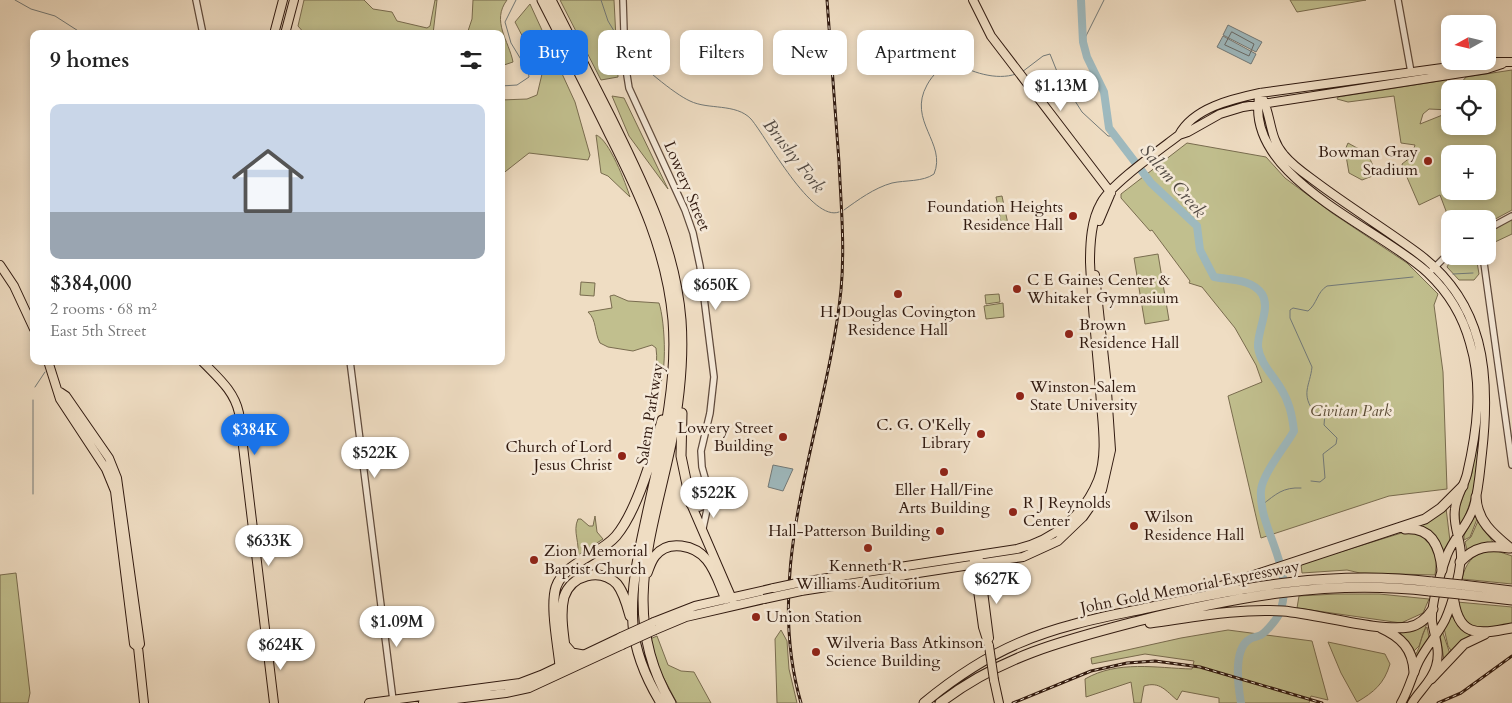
<!DOCTYPE html>
<html lang="en">
<head>
<meta charset="utf-8">
<style>
	body { margin:0; font-family:Cardo,serif; background:#f6f6f6; color:#222; height:100vh; display:flex; flex-direction:column; font-size:19px; white-space:nowrap }
	* { box-sizing:border-box; margin:0 }
	p { font-size:16px; color:#767676 }
	.icon { flex:none; width:28px; height:28px; fill:none; stroke:currentColor; stroke-width:2; stroke-linecap:round; stroke-linejoin:round }
	.map { position:relative; flex:1; overflow:hidden }
	.panel { position:absolute; left:30px; top:30px; width:475px; height:335px; display:flex; flex-direction:column; background:#fff; border-radius:10px; box-shadow:0 2px 8px #0003 }
	.panel>* { flex:none }
	.hud { position:absolute; left:520px; top:30px; width:475px; height:45px; display:flex; gap:10px }
	.needle { width:32px; rotate:262deg }
	.buttons { position:absolute; left:1441px; top:15px; display:grid; gap:10px }
	.buttons a { display:grid; place-items:center; width:55px; height:55px; border-radius:10px; background:#fff; box-shadow:0 2px 8px #0003; font-size:25px }
	.price { position:absolute; translate:-50% -42px; padding:0 11px; border-radius:18px; background:#fff; color:#222; font-size:16px; line-height:32px; filter:drop-shadow(0 1px 2px #0008) }
	.price::after { content:''; position:absolute; left:50%; top:30px; width:15px; height:11px; margin-left:-8px; background:inherit; clip-path:polygon(0 0,100% 0,50% 100%) }
	.price.on { background:#1a73e8; color:#fff }
	ul { padding:0; list-style:none }
	li { display:grid; align-content:center; gap:10px; height:265px; padding:0 20px }
	li+li { border-top:1px solid #e0e0e0 }
	li span { display:grid; place-items:center; height:155px; border-radius:10px; color:#555 }
	li>.icon { margin-inline-start:auto }
	span .icon { width:90px; height:90px; fill:#fffc; stroke-width:1 }
	li b { font-size:21px }
	h2 { display:flex; justify-content:space-between; align-items:center; height:60px; padding:0 20px; font-size:21px }
	.pill { padding:0 18px; border-radius:10px; background:#fff; box-shadow:0 2px 8px #0003; font-size:18px; line-height:45px }
	.pill.on { background:#1a73e8; color:#fff }
	.map>svg:first-child { display:block }
	.green { fill:#c1bf8e; stroke:#796c4f; fill-rule:evenodd }
	.water { fill:#9eb9be; stroke:#727978 }
	.lines { fill:none; stroke-linecap:round; stroke-linejoin:round }
	.shore { stroke:#686a67; stroke-width:1 }
	.stream { stroke:#727978; stroke-width:1 }
	.river { stroke:#9eb9be; stroke-width:8 }
	.minor-casing { stroke:#604b3d; stroke-width:8 }
	.major-casing { stroke:#311a10; stroke-width:10 }
	.highway-casing { stroke:#311a10; stroke-width:11 }
	.minor { stroke:#f5e9d8; stroke-width:5.5 }
	.major { stroke:#efddc3; stroke-width:8 }
	.highway { stroke:#efddc3; stroke-width:9 }
	.rail-casing { stroke:#311a10; stroke-width:3 }
	.rail { stroke:#f5e9d8; stroke-width:1; stroke-dasharray:4; stroke-linecap:butt }
	.major-bridge-casing { stroke:#311a10; stroke-width:10; stroke-linecap:butt }
	.highway-bridge-casing { stroke:#311a10; stroke-width:11; stroke-linecap:butt }
	.major-bridge { stroke:#efddc3; stroke-width:8 }
	.highway-bridge { stroke:#efddc3; stroke-width:9 }
	.poi-dot { fill:#8f2418; stroke:#f5e9d8; stroke-width:2 }
	.labels { text-anchor:middle; dominant-baseline:central; stroke-width:5; stroke-linejoin:round; paint-order:stroke }
	.poi-label { font-size:16px; fill:#311a10; stroke:#f5e9d8; text-anchor:start }
	.street-label { font-size:16px; fill:#311a10; stroke:#f5e9d8 }
	.park-label { font-size:16px; font-style:italic; fill:#5c4c36; stroke:#f5e9d8 }
	.water-label { font-size:18px; font-style:italic; fill:#524a44; stroke:#f5e9d8 }
</style>
</head>
<body>
<div class="map">
<svg width="1512" height="703" viewBox="0 0 1512 703">
	<rect width="100%" height="100%" fill="#efddc3"/>
	<filter id="stains"><feTurbulence type="fractalNoise" baseFrequency=".004" numOctaves="4"/><feColorMatrix values="0 0 0 0 .2 0 0 0 0 .09 0 0 0 0 .02 0 0 0 .5 -.17"/></filter>
	<radialGradient id="worn" r=".72"><stop offset=".6" stop-color="#630" stop-opacity="0"/><stop offset="1" stop-color="#630" stop-opacity=".3"/></radialGradient>
	<path class="green" d="M304 0H364L373 9 392 12 397 21 427 28 430 26 435 0H437L433 34H305L298 26Z
		M473 0H507C491 21 509 41 513 62L501 66V34H467L472 19Z
		M560 0H614L618 77 601 80Z
		M1290 0H1366L1297 12Z
		M530 4 575 102 590 155 588 160 529 153 501 175V100L527 99 537 95 542 74 515 22Z
		M1512 70V210L1488 223V219H1450V229H1447L1446 211 1440 195 1419 205 1403 168 1402 164 1411 157 1415 145 1401 143 1394 96 1348 102 1337 99 1338 97 1446 80 1452 89H1450V110L1429 109 1423 114 1420 124 1450 112V126H1488V89H1463L1461 83 1466 77ZM1450 154H1488V191H1450Z
		M612 96 624 98 668 189 629 136Z
		M596 135C609 139 626 184 630 197L608 176 601 173Z
		M1187 143 1266 157 1285 178 1332 213 1407 263 1438 294 1434 305 1443 372 1447 489 1389 496 1261 538 1228 396 1262 382 1256 365 1235 328 1202 287 1189 283 1190 281 1152 230 1150 231 1121 198V194Z
		M1348 143C1366 153 1371 154 1375 175L1362 180 1349 173 1345 150Z
		M1002 196 1008 224 1011 226 1002 227 996 197Z
		M1512 219V234L1495 242 1488 236 1492 231Z
		M1158 254 1169 320 1145 324 1134 258Z
		M1453 256H1476L1479 274 1474 280H1459L1447 267Z
		M581 282 595 283 594 296 580 295Z
		M999 294 1000 302 986 304 985 295Z
		M614 295 628 301 659 303C665 320 669 385 654 395 651 378 659 369 656 348L652 345 633 351 608 347 600 343C594 332 597 320 588 312L612 308 610 296Z
		M1003 303 1004 317 986 319 984 306Z
		M1468 325C1493 364 1484 487 1460 526L1459 508 1472 473 1480 407Z
		M1446 508 1450 541 1443 551 1414 525Z
		M595 516 597 532 603 539 577 556C581 544 572 532 578 519H581L589 526H593Z
		M1475 516 1477 519 1470 537 1464 540V535Z
		M1478 521 1493 542 1478 545 1467 550 1465 542 1471 537Z
		M1408 531 1428 537 1437 557 1435 575 1360 573 1347 570 1302 573 1301 564Z
		M1494 550 1512 556V584L1462 579C1466 561 1475 552 1494 550Z
		M16 573 30 693 28 703H0V575Z
		M1336 594H1379L1429 599 1423 613 1401 623 1297 608 1299 596Z
		M1457 602 1512 607V625L1484 629 1465 625Z
		M1452 616 1460 627 1472 634 1462 641 1452 652 1448 646 1444 628Z
		M1427 623 1419 646 1413 652 1399 631Z
		M1427 627 1429 637 1416 657 1415 655C1422 646 1420 634 1427 627Z
		M781 630 787 641 789 669 797 703H777L775 639Z
		M1228 630 1312 641 1328 700 1311 696 1309 703H1219V698L1182 691 1177 700C1166 691 1160 681 1144 686L1141 703H1134L1131 682 1086 697 1085 679C1118 660 1156 668 1192 669L1194 661 1145 654 1092 664 1091 658 1181 638Z
		M1442 630 1450 654 1444 660 1440 635Z
		M657 636 668 665 681 671 694 672 711 703H677L660 671 650 639Z
		M1328 642 1385 654 1390 664C1384 684 1374 692 1357 702L1341 673Z"/>
	<path class="water" d="M1228 25 1262 42 1256 52 1223 35Z
		M1223 36 1256 54 1251 64 1217 47Z
		M773 465 793 469 783 491 768 487Z"/>
	<g class="lines">
		<path class="shore" d="M1232 32 1254 44 1249 56 1225 45Z"/>
		<path class="stream" d="M15 0 31 9 55 16 83 34
			M601 0 608 21 622 44
			M1083 42 1104 0
			M627 51C639 64 674 94 690 101 708 110 736 103 751 119 767 138 812 223 839 212
			M1022 72 1043 56 1050 54 1058 74 1082 112 1108 136H1117
			M501 86 517 85 529 77 528 71 511 43 505 22 516 0
			M844 210C858 200 874 188 892 183 905 180 923 182 934 174 947 143 907 121 927 85 933 74 941 67 953 62 971 72 996 81 1016 74
			M1453 274 1473 273
			M56 364 60 361
			M35 387 45 372
			M33 400V494
			M1311 481 1320 482 1325 478 1323 454 1336 444 1337 438 1324 425 1325 413H1315C1300 394 1310 386 1312 367L1290 318V310L1293 308 1308 311C1317 304 1317 292 1327 286L1413 277
			M1262 505C1276 494 1283 487 1301 488"/>
		<path class="river" d="M1081 0 1083 42 1087 57 1104 92 1109 128 1151 183 1197 226 1200 250 1214 277C1230 280 1252 279 1262 294 1271 308 1257 331 1258 347 1260 363 1272 374 1280 387 1289 401 1292 414 1294 431 1285 447 1263 473 1261 490 1258 529 1296 568 1280 612 1278 618 1267 631 1261 635 1257 637 1253 637 1250 639 1233 648 1238 686 1241 703"/>
		<defs>
			<path id="minor" d="M196 0 203 34
				M623 0 625 63 629 88 685 210 693 233 700 266 714 377 710 413 701 451 702 467 710 496 703 528
				M1398 0 1411 72
				M1488 229 1512 216
				M1483 256 1512 465
				M1432 270 1450 252
				M350 361 393 700
				M691 504 699 508 709 504"/>
			<path id="major" d="M973 0 991 36 1111 193
				M274 34 283 0
				M285 34 294 0
				M1260 93C1272 113 1268 137 1284 155 1293 166 1305 174 1316 182 1348 206 1382 227 1415 251 1485 301 1491 374 1482 453 1480 470 1479 489 1474 506 1469 524 1454 537 1447 555 1441 572 1431 603 1432 621 1434 636 1441 650 1436 666 1432 681 1420 690 1412 703
				M1260 93C1240 176 1379 227 1428 273 1448 292 1463 317 1470 343 1483 386 1477 431 1467 474 1464 486 1456 497 1455 509 1452 526 1462 541 1461 558 1459 577 1453 602 1445 620 1438 634 1426 647 1419 661 1412 675 1409 690 1401 703
				M1179 135 1188 132 1220 114 1243 107 1487 69 1502 64
				M1099 221 1110 195
				M0 265 14 286 34 329
				M48 361 60 399 106 469 115 491 134 644 138 647
				M202 361C217 377 234 390 239 413L274 703
				M60 392 66 396 109 458 117 478 140 644 138 647 144 703
				M691 504 733 601
				M979 560 989 638
				M974 561 983 627 989 646
				M802 582 1017 549C1054 540 1084 515 1098 480 1107 456 1103 428 1101 404 1098 357 1092 310 1090 262 1090 243 1091 220 1101 203 1111 184 1161 149 1179 135 1193 108 1232 99 1260 93L1486 62H1512
				M801 591 1023 557 1058 541 1083 517 1102 490 1111 450 1106 377 1095 275
				M654 622 695 606 774 588
				M655 630 686 617 764 599
				M994 680 999 703
				M369 703 520 683 541 675 621 637
				M423 703 506 693 529 688 622 645"/>
			<path id="highway" d="M542 0C565 45 588 90 610 135 640 194 667 252 673 320 678 384 662 447 648 510 640 548 630 586 633 625 635 652 647 680 661 703
				M551 0C571 39 591 79 611 118 643 183 675 246 681 320 684 361 679 403 671 444 652 535 619 616 671 703
				M682 413 681 456 691 504
				M1476 497C1477 521 1493 534 1510 548
				M1405 529C1432 527 1440 547 1442 570
				M1460 562C1475 546 1489 545 1509 548
				M647 573C649 568 651 561 655 556 668 539 695 545 707 560 716 571 720 586 726 599
				M1462 585 1512 591
				M1210 590 1425 519 1441 508 1463 486
				M1453 594C1457 637 1476 635 1512 628
				M1460 594 1512 600
				M1150 623C1194 617 1239 608 1283 611 1319 614 1377 632 1409 627 1420 625 1427 618 1433 609
				M1381 628C1401 637 1413 649 1414 672
				M565 645 572 653 583 655
				M567 663C565 642 559 617 564 597 571 575 600 567 617 584 624 593 627 605 630 616
				M560 666C558 645 550 606 556 587 565 562 600 555 616 536 637 511 654 452 662 420
				M1431 679 1464 644 1485 634
				M924 703C953 679 984 658 1019 643 1060 625 1104 617 1147 608 1244 587 1332 570 1432 582
				M940 703C1001 656 1065 640 1138 621 1235 597 1329 579 1430 591"/>
		</defs>
		<use href="#minor" class="minor-casing"/>
		<use href="#major" class="major-casing"/>
		<use href="#highway" class="highway-casing"/>
		<use href="#minor" class="minor"/>
		<use href="#major" class="major"/>
		<use href="#highway" class="highway"/>
		<defs>
			<path id="rail" d="M801 703C761 565 827 427 841 290 845 247 841 205 839 162 835 108 831 54 827 0
				M1013 703 1091 671 1127 663 1155 661 1200 667 1322 703
				M1438 703 1461 693 1512 656"/>
		</defs>
		<use href="#rail" class="rail-casing"/>
		<use href="#rail" class="rail"/>
		<defs>
			<path id="major-bridge" d="M774 588 802 582
				M764 599 801 591
				M621 637 654 622
				M622 645 655 630
				M989 646 994 680"/>
			<path id="highway-bridge" d="M1432 582 1462 585
				M1430 591 1460 594"/>
		</defs>
		<use href="#major-bridge" class="major-bridge-casing"/>
		<use href="#highway-bridge" class="highway-bridge-casing"/>
		<use href="#major-bridge" class="major-bridge"/>
		<use href="#highway-bridge" class="highway-bridge"/>
	</g>
	<g class="poi-dot">
		<circle cx="1428" cy="161" r="5"/>
		<circle cx="1073" cy="216" r="5"/>
		<circle cx="1017" cy="289" r="5"/>
		<circle cx="898" cy="294" r="5"/>
		<circle cx="1069" cy="334" r="5"/>
		<circle cx="1020" cy="396" r="5"/>
		<circle cx="981" cy="434" r="5"/>
		<circle cx="783" cy="437" r="5"/>
		<circle cx="622" cy="456" r="5"/>
		<circle cx="944" cy="472" r="5"/>
		<circle cx="1013" cy="512" r="5"/>
		<circle cx="1134" cy="526" r="5"/>
		<circle cx="940" cy="531" r="5"/>
		<circle cx="868" cy="548" r="5"/>
		<circle cx="534" cy="560" r="5"/>
		<circle cx="756" cy="617" r="5"/>
		<circle cx="816" cy="652" r="5"/>
	</g>
	<g class="labels">
		<g class="poi-label">
			<text x="1418" y="152" text-anchor="end">Bowman Gray<tspan x="1418" dy="18">Stadium</tspan></text>
			<text x="1063" y="207" text-anchor="end">Foundation Heights<tspan x="1063" dy="18">Residence Hall</tspan></text>
			<text x="1027" y="280">C E Gaines Center &amp;<tspan x="1027" dy="18">Whitaker Gymnasium</tspan></text>
			<text x="898" y="312" text-anchor="middle">H. Douglas Covington<tspan x="898" dy="18">Residence Hall</tspan></text>
			<text x="1079" y="325">Brown<tspan x="1079" dy="18">Residence Hall</tspan></text>
			<text x="1030" y="387">Winston-Salem<tspan x="1030" dy="18">State University</tspan></text>
			<text x="971" y="425" text-anchor="end">C. G. O'Kelly<tspan x="971" dy="18">Library</tspan></text>
			<text x="773" y="428" text-anchor="end">Lowery Street<tspan x="773" dy="18">Building</tspan></text>
			<text x="612" y="447" text-anchor="end">Church of Lord<tspan x="612" dy="18">Jesus Christ</tspan></text>
			<text x="944" y="490" text-anchor="middle">Eller Hall/Fine<tspan x="944" dy="18">Arts Building</tspan></text>
			<text x="1023" y="503">R J Reynolds<tspan x="1023" dy="18">Center</tspan></text>
			<text x="1144" y="517">Wilson<tspan x="1144" dy="18">Residence Hall</tspan></text>
			<text x="930" y="531" text-anchor="end">Hall-Patterson Building</text>
			<text x="544" y="551">Zion Memorial<tspan x="544" dy="18">Baptist Church</tspan></text>
			<text x="868" y="566" text-anchor="middle">Kenneth R.<tspan x="868" dy="18">Williams Auditorium</tspan></text>
			<text x="766" y="617">Union Station</text>
			<text x="826" y="643">Wilveria Bass Atkinson<tspan x="826" dy="18">Science Building</tspan></text>
		</g>
		<g class="street-label">
			<text transform="translate(687 186) rotate(67)">Lowery Street</text>
			<text transform="translate(650 414) rotate(-81)">Salem Parkway</text>
			<text transform="translate(1190 587) rotate(-11)">John Gold Memorial Expressway</text>
		</g>
		<g class="park-label">
			<text x="1351" y="411">Civitan Park</text>
		</g>
		<g class="water-label">
			<text transform="translate(794 156) rotate(52)">Brushy Fork</text>
			<text transform="translate(1173 181) rotate(49)">Salem Creek</text>
		</g>
	</g>
	<rect width="100%" height="100%" filter="url(#stains)"/>
	<rect width="100%" height="100%" fill="url(#worn)"/>
</svg>
<div class="buttons">
<a><svg class="needle" viewBox="-14 -14 28 28"><path d="M0-13l5 13h-10z" fill="#e53935"/><path d="M0 13l5-13h-10z" fill="#767676"/></svg></a>
<a><svg class="icon" aria-label="locate" viewBox="0 0 24 24"><circle cx="12" cy="12" r="6"/><path d="M12 2v4M12 18v4M2 12h4M18 12h4"/></svg></a>
<a>+</a>
<a>−</a>
</div>
<b class="price" style="left:1061px;top:112px">$1.13M</b>
<b class="price" style="left:716px;top:311px">$650K</b>
<b class="price on" style="left:255px;top:456px">$384K</b>
<b class="price" style="left:375px;top:479px">$522K</b>
<b class="price" style="left:714px;top:519px">$522K</b>
<b class="price" style="left:269px;top:567px">$633K</b>
<b class="price" style="left:997px;top:605px">$627K</b>
<b class="price" style="left:397px;top:648px">$1.09M</b>
<b class="price" style="left:281px;top:671px">$624K</b>
<div class="hud">
<a class="pill on">Buy</a>
<a class="pill">Rent</a>
<a class="pill">Filters</a>
<a class="pill">New</a>
<a class="pill">Apartment</a>
</div>
<section class="panel">
<h2>9 homes<svg class="icon" aria-label="filters" viewBox="0 0 24 24"><path d="M4 7h16M4 17h16"/><circle cx="9" cy="7" r="2"/><circle cx="15" cy="17" r="2"/></svg></h2>
<ul>
<li><span style="background:linear-gradient(#c9d6e8 70%,#9aa5b1 0)"><svg class="icon" aria-label="home" viewBox="0 0 24 24"><path d="M3 11l9-7 9 7M6 9v11h12V9"/></svg></span><div><b>$384,000</b><p>2 rooms · 68 m²</p><p>East 5th Street</p></div></li>
</ul>
</section>
</div>
</body>
</html>
